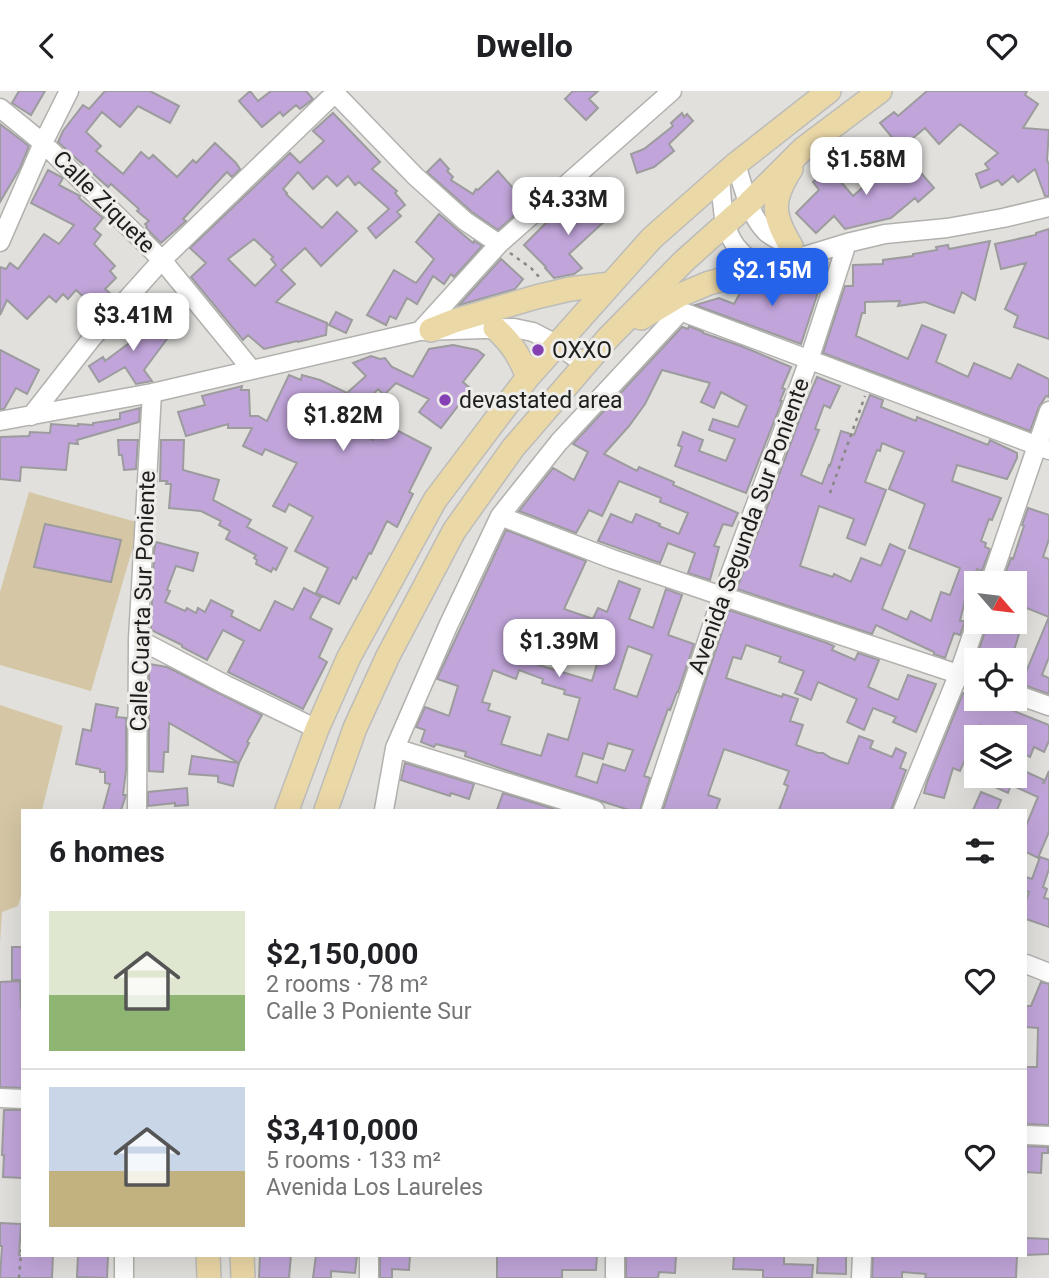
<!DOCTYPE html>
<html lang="en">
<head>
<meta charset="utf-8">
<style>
	body { margin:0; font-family:Roboto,sans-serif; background:#f2f2f2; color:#202124; height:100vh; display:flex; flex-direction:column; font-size:26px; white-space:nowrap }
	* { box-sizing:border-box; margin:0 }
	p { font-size:23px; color:#757577 }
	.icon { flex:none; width:38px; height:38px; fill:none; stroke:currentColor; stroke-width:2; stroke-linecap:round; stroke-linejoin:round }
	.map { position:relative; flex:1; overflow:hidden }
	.panel { position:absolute; left:21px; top:718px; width:1006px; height:448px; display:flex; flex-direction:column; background:#fff; border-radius:0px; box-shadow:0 7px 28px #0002 }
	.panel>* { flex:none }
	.needle { width:46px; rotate:118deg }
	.tools { position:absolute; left:964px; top:480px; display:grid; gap:14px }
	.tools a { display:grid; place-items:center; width:63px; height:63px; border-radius:0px; background:#fff; box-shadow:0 7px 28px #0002; font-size:35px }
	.price { position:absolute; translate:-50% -60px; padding:0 16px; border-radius:14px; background:#fff; color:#222; font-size:23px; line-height:46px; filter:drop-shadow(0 2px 4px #0008) }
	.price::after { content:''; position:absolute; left:50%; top:42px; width:21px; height:16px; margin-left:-10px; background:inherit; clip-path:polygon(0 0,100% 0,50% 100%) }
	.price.active { background:#2563eb; color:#fff }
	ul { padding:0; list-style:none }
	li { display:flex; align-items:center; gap:21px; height:175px; padding:0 28px }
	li+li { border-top:2px solid #e0e0e0 }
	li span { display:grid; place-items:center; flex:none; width:196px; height:140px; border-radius:0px; color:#555 }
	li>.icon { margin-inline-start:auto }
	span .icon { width:84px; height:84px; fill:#fffc; stroke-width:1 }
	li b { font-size:30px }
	h2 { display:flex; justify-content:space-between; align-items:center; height:84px; padding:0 28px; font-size:30px }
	header { display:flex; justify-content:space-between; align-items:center; height:91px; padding:0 28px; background:#fff; font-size:32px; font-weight:800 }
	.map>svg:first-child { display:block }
	.green { fill:#d5c7a5 }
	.building { fill:#c1a5da; stroke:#9c9b9d; stroke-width:2; fill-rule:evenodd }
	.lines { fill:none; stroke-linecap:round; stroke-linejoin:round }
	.minor-casing { stroke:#b2b1ae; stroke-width:21 }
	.major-casing { stroke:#bcbcbb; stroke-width:26 }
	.path { stroke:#898986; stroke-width:2.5; stroke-dasharray:3.5 5; stroke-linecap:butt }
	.minor { stroke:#fff; stroke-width:18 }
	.major { stroke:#ebd8a7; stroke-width:23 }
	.poi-dot { fill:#8540b3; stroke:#eeedea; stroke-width:2.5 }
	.labels { text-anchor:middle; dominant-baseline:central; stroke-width:6; stroke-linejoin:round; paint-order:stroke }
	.street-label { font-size:23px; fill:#1e1e1d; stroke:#eeedea }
	.poi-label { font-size:23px; fill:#1e1e1d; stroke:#eeedea; text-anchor:start }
</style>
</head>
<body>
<header><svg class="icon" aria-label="back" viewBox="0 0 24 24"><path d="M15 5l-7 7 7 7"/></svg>Dwello<svg class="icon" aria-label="heart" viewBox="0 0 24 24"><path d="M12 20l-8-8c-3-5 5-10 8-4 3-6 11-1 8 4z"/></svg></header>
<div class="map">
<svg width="1049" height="1187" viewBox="0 0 1049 1187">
	<rect width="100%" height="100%" fill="#e1e0dd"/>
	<path class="green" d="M29 401 140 432 91 600 0 574V501Z
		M0 614 63 635 42 719H23V797L18 815 2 821 0 852Z"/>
	<path class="building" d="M19 0H45L31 24 12 12Z
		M105 0H150L179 15 170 32 138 15 120 36 102 21 86 41 101 55 96 60 123 83 141 61 149 68 153 64 177 86 193 69 196 72 215 52 236 72 240 78 232 86 227 81 224 84 183 128 186 130 161 152 146 137 147 135 145 133 149 130 137 120 139 118 111 93 108 96 58 51 63 40 83 14 89 18Z
		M250 0 258 10 271 0H306L313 8 300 18 296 14 283 25 280 21 262 36 239 10Z
		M573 0H598L589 8 598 17 586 29 565 8Z
		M927 0H1027L1025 4 1038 13 1023 37 1049 39 1047 69 1049 74V105H1045L1035 78 1018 91 1013 85 1002 94 998 89 981 97 976 83 989 78 985 73 998 62 960 33 939 53 925 37 901 57 880 32 894 21 898 25Z
		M333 22 380 71 372 78 397 100 395 102 405 114 397 121 401 125 376 147 368 137 389 118 359 91 355 94 348 85 337 95 327 85 313 98 298 81 283 98 287 102 286 103 322 137 337 121 357 140 321 175 305 157 281 179 295 193 276 211 327 232 326 244 298 251 297 250 264 258 248 244 243 249 191 186 206 172 190 157 290 62 300 72 324 50 313 40ZM254 148 273 166 271 168 276 174 255 195 228 168Z
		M682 22 684 26 687 23 693 30 669 53 674 60 654 76 637 82 631 63 644 58 673 35 671 32Z
		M0 33 29 55 20 77 0 111Z
		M903 61 934 97 918 111 915 107 891 127 845 138 834 125 816 142 796 122 819 99 813 91 829 77 853 105Z
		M440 68 449 78 447 80 453 86 451 89 473 103 476 98 478 99 498 80 527 113 498 139 472 121 427 81Z
		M48 79 63 87 59 94 80 105 79 107 103 127 94 138 101 144 94 153 115 175 110 180 116 187 105 198 112 204 99 220 76 199 68 208 63 203 56 211 49 205 27 228 7 209 0 224V176L6 178 10 172 18 178 44 143 59 153 74 134 31 112Z
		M608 102 621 115 569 163 582 177 574 183 554 187 545 177 546 176 524 154 561 117 576 132Z
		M439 123 473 152 474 150 482 155 454 186 451 183 444 193 433 185 417 213 407 207 396 228 390 225 386 234 367 224 394 179 416 192 434 168 416 151Z
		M1049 138V248L1014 236 1018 225 1005 218 1026 172 1001 178 995 153 1036 144V142Z
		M990 150 975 209 962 201 954 222 925 211 898 215 900 210 865 211V222H862L856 245 908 268 922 234 946 244 936 271 968 286 974 272 1011 288 1018 273 1049 288V306L1046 305 1039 316 1030 340 823 262 845 195H853V174L883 173V169L913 165V163L937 159 936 156 948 154 949 158Z
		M501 168 523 188 515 198 459 214Z
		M797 189 820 195 801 253 695 214 719 207 734 213 740 202 758 197V196Z
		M133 219 167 248 144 279 152 290 136 293 125 276 99 291 89 275 103 266 105 270 132 250 128 247 136 236 125 227Z
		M336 221 352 229 346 242 329 234Z
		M689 235 703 241V242L741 255 791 276 782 297 785 298 780 310H782L746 402 675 375 682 356 678 354 683 341 703 349 699 360 726 370 735 348 709 339 713 328 738 336 747 315 721 301 714 317 701 311 710 292 662 279 645 313 629 335 604 363 637 380 639 376 674 391 673 394 738 422 732 435 723 433 714 455 719 456 710 489 688 482 695 462 668 452 660 472 598 450 611 423 632 432 636 423 660 433 659 435 679 443 688 422 660 411 661 407 619 390 602 425 589 419 576 442 519 420 553 377 574 389 588 361 573 353 682 236 688 238Z
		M453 254 477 259 484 264 463 291 471 298 441 337 419 321 429 308 396 292 384 304 378 298 345 335 373 349 375 345 382 348 389 335 431 357 409 401 413 403 397 436 387 430 371 463 369 462 356 488 353 486 339 513 316 502 328 477 295 460 313 426 289 413 285 421 273 415 297 372 265 358 262 364 243 355 252 337H228V333L186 345 178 321 205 314 202 305 242 295 241 299H249L250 325H258L267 330 289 284 301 289 302 284 320 289 347 302 366 285 353 272 371 265 380 268 385 267 392 276 413 286 429 258Z
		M0 259 39 279 27 303 16 297 4 318H0Z
		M817 286 840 295 830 317 824 314 815 338 819 339 801 384 822 393 829 374 830 375 841 340 854 344 870 304 883 309 881 316 916 330 917 326 988 354 990 349 1017 362V367L1007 388 957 374 952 390 1001 407 992 429 989 428 981 450 986 452 985 456 990 458 982 480 977 478 965 509 960 530H965L960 544 954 542 945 567 934 563V561L876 534 872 543 737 498 803 319ZM882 352 904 361 889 398 925 413 909 457 960 477 950 504 941 501 931 530 911 520 907 529 882 518 905 460 890 453 881 475 861 467 851 491 834 483 833 486 800 475 819 415 854 428 847 447 865 454 886 399 865 391 877 359 880 360Z
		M140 317 139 331 77 349 78 353 69 352 66 379 21 376 20 390 0 388V346L29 345 30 341 50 342 51 333 78 335V333L93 334V332L120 328V322Z
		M118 349H138L136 378 124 379 122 364H119Z
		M161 349H184L183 379 219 389 213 409 251 429 247 436 287 457 276 479 273 477 271 481 256 473 257 469 254 467 256 464 226 448 230 440 219 434 221 430 201 420 169 417 171 393H166L167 390H160Z
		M1028 417 1049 424V448L1043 466 1049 468V566L1042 584 1049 587V603L1021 593 1049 526 1027 517 1011 569H976L988 530H1015V492L1003 489 1011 467 1013 468 1024 435 1022 434Z
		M45 433 121 449 111 491 34 476Z
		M506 439 586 470 564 518 593 528 598 517 607 521 619 490 640 498 629 528 653 537 666 498 682 504 668 544 694 553 678 601H677L670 619 668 618 644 685 650 687 640 719H629L511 681 465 665 466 661 436 653 434 656 421 651 425 639 416 636 425 616 449 625 458 595 437 588ZM537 536 563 545V547L591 557 590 559 600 563 592 590 525 570ZM628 555 652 564 637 606 614 598ZM493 579 516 588 519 579 543 588 542 592 565 599 564 603 580 607 568 649 548 643 541 665 501 653 510 626 488 619 490 613 482 611ZM608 652 633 659 625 680 603 673 597 692 576 685 583 662 603 668Z
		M156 451 198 462 193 480 176 475 167 499 170 500 165 511 185 520 187 517 196 522 198 517 205 521 211 509 233 520 231 525 260 540 275 510 293 519 304 497 321 506 310 527 332 538 319 566 327 571 303 618 228 581 244 550 223 539 207 569 182 556V554L151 539 154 460Z
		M729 519 827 552 834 555 832 559 855 569 858 562 879 569 868 596 898 609 908 584 936 593 916 641 893 631 896 626 873 617 864 639 847 631 857 608 818 591 811 609 795 602 804 580 779 571 781 566 746 554 741 568 733 566 726 587 782 606 783 603 798 608 790 630 803 634 796 654 818 662H823L831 667 848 673 859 645 873 650 870 657 892 666 896 657 906 662 900 677 906 679 891 719H779L788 695 784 693 789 680 724 658 708 704 720 708 716 719H663Z
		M149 573 167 576 262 624 247 651 249 652 239 672 169 632 168 661H164L163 681 149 680Z
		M963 602 976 607H987L995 610 994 612 1049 634V650L1044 661 1034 656 1030 666 1015 659V646H1011L980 634 960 680 953 677 944 707 924 702 927 691Z
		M96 613 118 617 116 626 126 627V679L123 704H126L121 719H103L110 693 105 692V681H100V678L76 673 83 638 91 640Z
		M192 665 239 672 233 695 218 691V685L189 683Z
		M405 672 474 693 469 708 451 702 450 705 401 689Z
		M1022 679 1044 689 1043 692H1044L1049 680V741L1038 767 1026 761V735L1038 706 1011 694 1008 702 995 696 998 689 988 684 1020 685Z
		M187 697 188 714 175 715V712L148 715V701Z
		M981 701 1001 709 997 719H973Z
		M503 702 557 719H497Z
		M1040 766 1049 769V778L1043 796 1047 798 1044 807 1049 808V836L1026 828V810L1029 801 1026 800V786L1032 788Z
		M12 856H23V889H12Z
		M20 890 21 917H23V997L0 996V891Z
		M1041 891 1049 893V1034L1026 1033V976H1037L1038 937 1026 936V915H1031Z
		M4 1019H23V1087L3 1086 4 1064H2Z
		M1026 1055 1048 1056V1062H1042L1041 1082 1026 1081Z
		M0 1132 21 1133 19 1164H53L52 1187H0L2 1155H0Z
		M1026 1147 1049 1148V1163L1026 1164Z
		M78 1164H108L107 1187 77 1186Z
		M260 1164H291L289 1187H259Z
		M316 1164H357L355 1182 331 1180V1187H313Z
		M380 1164H410L409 1179 392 1178V1187H380Z
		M497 1164H597L596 1179H562V1187H497Z
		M626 1164H676L675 1182 659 1181 658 1187H626Z
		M734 1164H784V1173L813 1174 812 1187H763V1179L733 1178Z
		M818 1164H846V1183L817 1182Z
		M873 1164H1017L1016 1187H925L926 1183 902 1181V1187H872Z"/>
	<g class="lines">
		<defs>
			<path id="minor" d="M333 0 415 85 465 130 499 153
				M0 17 43 52 162 169 252 279
				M736 73C743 95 749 124 766 141 773 147 783 151 791 156
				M720 87C722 107 722 130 731 147 737 160 751 170 762 178L847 152 885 143 947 137 1003 127 1049 116
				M0 151 43 52 69 0
				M672 217 1049 359
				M420 240 499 153 672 0
				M31 325 92 247 162 169 335 2
				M0 330 152 302 420 240 514 237 533 241 556 253 585 273
				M500 425 612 468 722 505 976 589
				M990 492 1049 320
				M138 548 226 594 317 638
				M1015 603 1049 615
				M395 657 595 719
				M137 719 138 548 152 302
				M384 719 395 657 448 535 500 425 559 351 681 220
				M651 719 722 505 809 269 847 152
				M903 719 959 582 977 530
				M1026 873 1049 882
				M0 1007 23 1008
				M1026 1044 1049 1045
				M124 1187V1164
				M369 1187V1164
				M615 1187V1164
				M861 1187 862 1164"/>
			<path id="major" d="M791 155C772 124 771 109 791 78
				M641 227 678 205 709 192 762 178
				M495 237C512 253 519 264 528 286
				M431 239 454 230 536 206 570 198 610 193
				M287 719 317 638 349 566 435 409 528 286 652 147 736 73 829 0
				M326 719 355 637 388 565 454 440 513 357 608 247 684 170 749 112 803 58 880 0
				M208 1164 209 1187
				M242 1164 243 1187"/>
		</defs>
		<use href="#minor" class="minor-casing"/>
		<use href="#major" class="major-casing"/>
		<path class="path" d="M510 162 531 177 540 187
			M830 402 865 305
			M19 1187 23 1138"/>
		<use href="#minor" class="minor"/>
		<use href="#major" class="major"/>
	</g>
	<g class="poi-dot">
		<circle cx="538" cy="259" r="7"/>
		<circle cx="445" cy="309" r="7"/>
	</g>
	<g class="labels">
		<g class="street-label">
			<text transform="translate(104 111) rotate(45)">Calle Ziquete</text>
			<text transform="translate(749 435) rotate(-70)">Avenida Segunda Sur Poniente</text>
			<text transform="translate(143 510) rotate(-88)">Calle Cuarta Sur Poniente</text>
		</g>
		<g class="poi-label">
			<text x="552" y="259">OXXO</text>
			<text x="459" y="309">devastated area</text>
		</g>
	</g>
</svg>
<div class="tools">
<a><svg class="needle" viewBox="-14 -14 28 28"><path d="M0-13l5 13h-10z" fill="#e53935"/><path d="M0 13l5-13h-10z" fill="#757577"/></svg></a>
<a><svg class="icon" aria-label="locate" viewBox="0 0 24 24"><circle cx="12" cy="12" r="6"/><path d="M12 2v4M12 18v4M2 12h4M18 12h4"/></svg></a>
<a><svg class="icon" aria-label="layers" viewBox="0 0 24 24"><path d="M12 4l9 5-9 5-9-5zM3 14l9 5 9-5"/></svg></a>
</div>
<b class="price" style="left:866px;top:106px">$1.58M</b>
<b class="price" style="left:568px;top:146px">$4.33M</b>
<b class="price active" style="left:772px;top:217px">$2.15M</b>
<b class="price" style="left:133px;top:262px">$3.41M</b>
<b class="price" style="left:343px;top:362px">$1.82M</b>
<b class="price" style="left:559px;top:588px">$1.39M</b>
<section class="panel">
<h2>6 homes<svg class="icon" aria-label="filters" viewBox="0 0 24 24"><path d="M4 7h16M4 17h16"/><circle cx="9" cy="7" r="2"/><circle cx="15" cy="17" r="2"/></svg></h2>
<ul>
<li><span style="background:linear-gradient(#dfe7d0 60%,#8fb573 0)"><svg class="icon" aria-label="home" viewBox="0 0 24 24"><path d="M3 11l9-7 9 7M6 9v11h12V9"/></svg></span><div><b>$2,150,000</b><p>2 rooms · 78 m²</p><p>Calle 3 Poniente Sur</p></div><svg class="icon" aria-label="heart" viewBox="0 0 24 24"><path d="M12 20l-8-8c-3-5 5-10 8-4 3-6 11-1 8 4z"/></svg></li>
<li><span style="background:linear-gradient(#c9d6e8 60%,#c2b280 0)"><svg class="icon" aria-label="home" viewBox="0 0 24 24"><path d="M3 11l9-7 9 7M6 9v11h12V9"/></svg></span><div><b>$3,410,000</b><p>5 rooms · 133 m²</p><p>Avenida Los Laureles</p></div><svg class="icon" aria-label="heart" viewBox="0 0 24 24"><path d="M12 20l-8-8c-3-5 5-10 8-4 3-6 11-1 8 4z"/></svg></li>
</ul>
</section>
</div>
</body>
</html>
